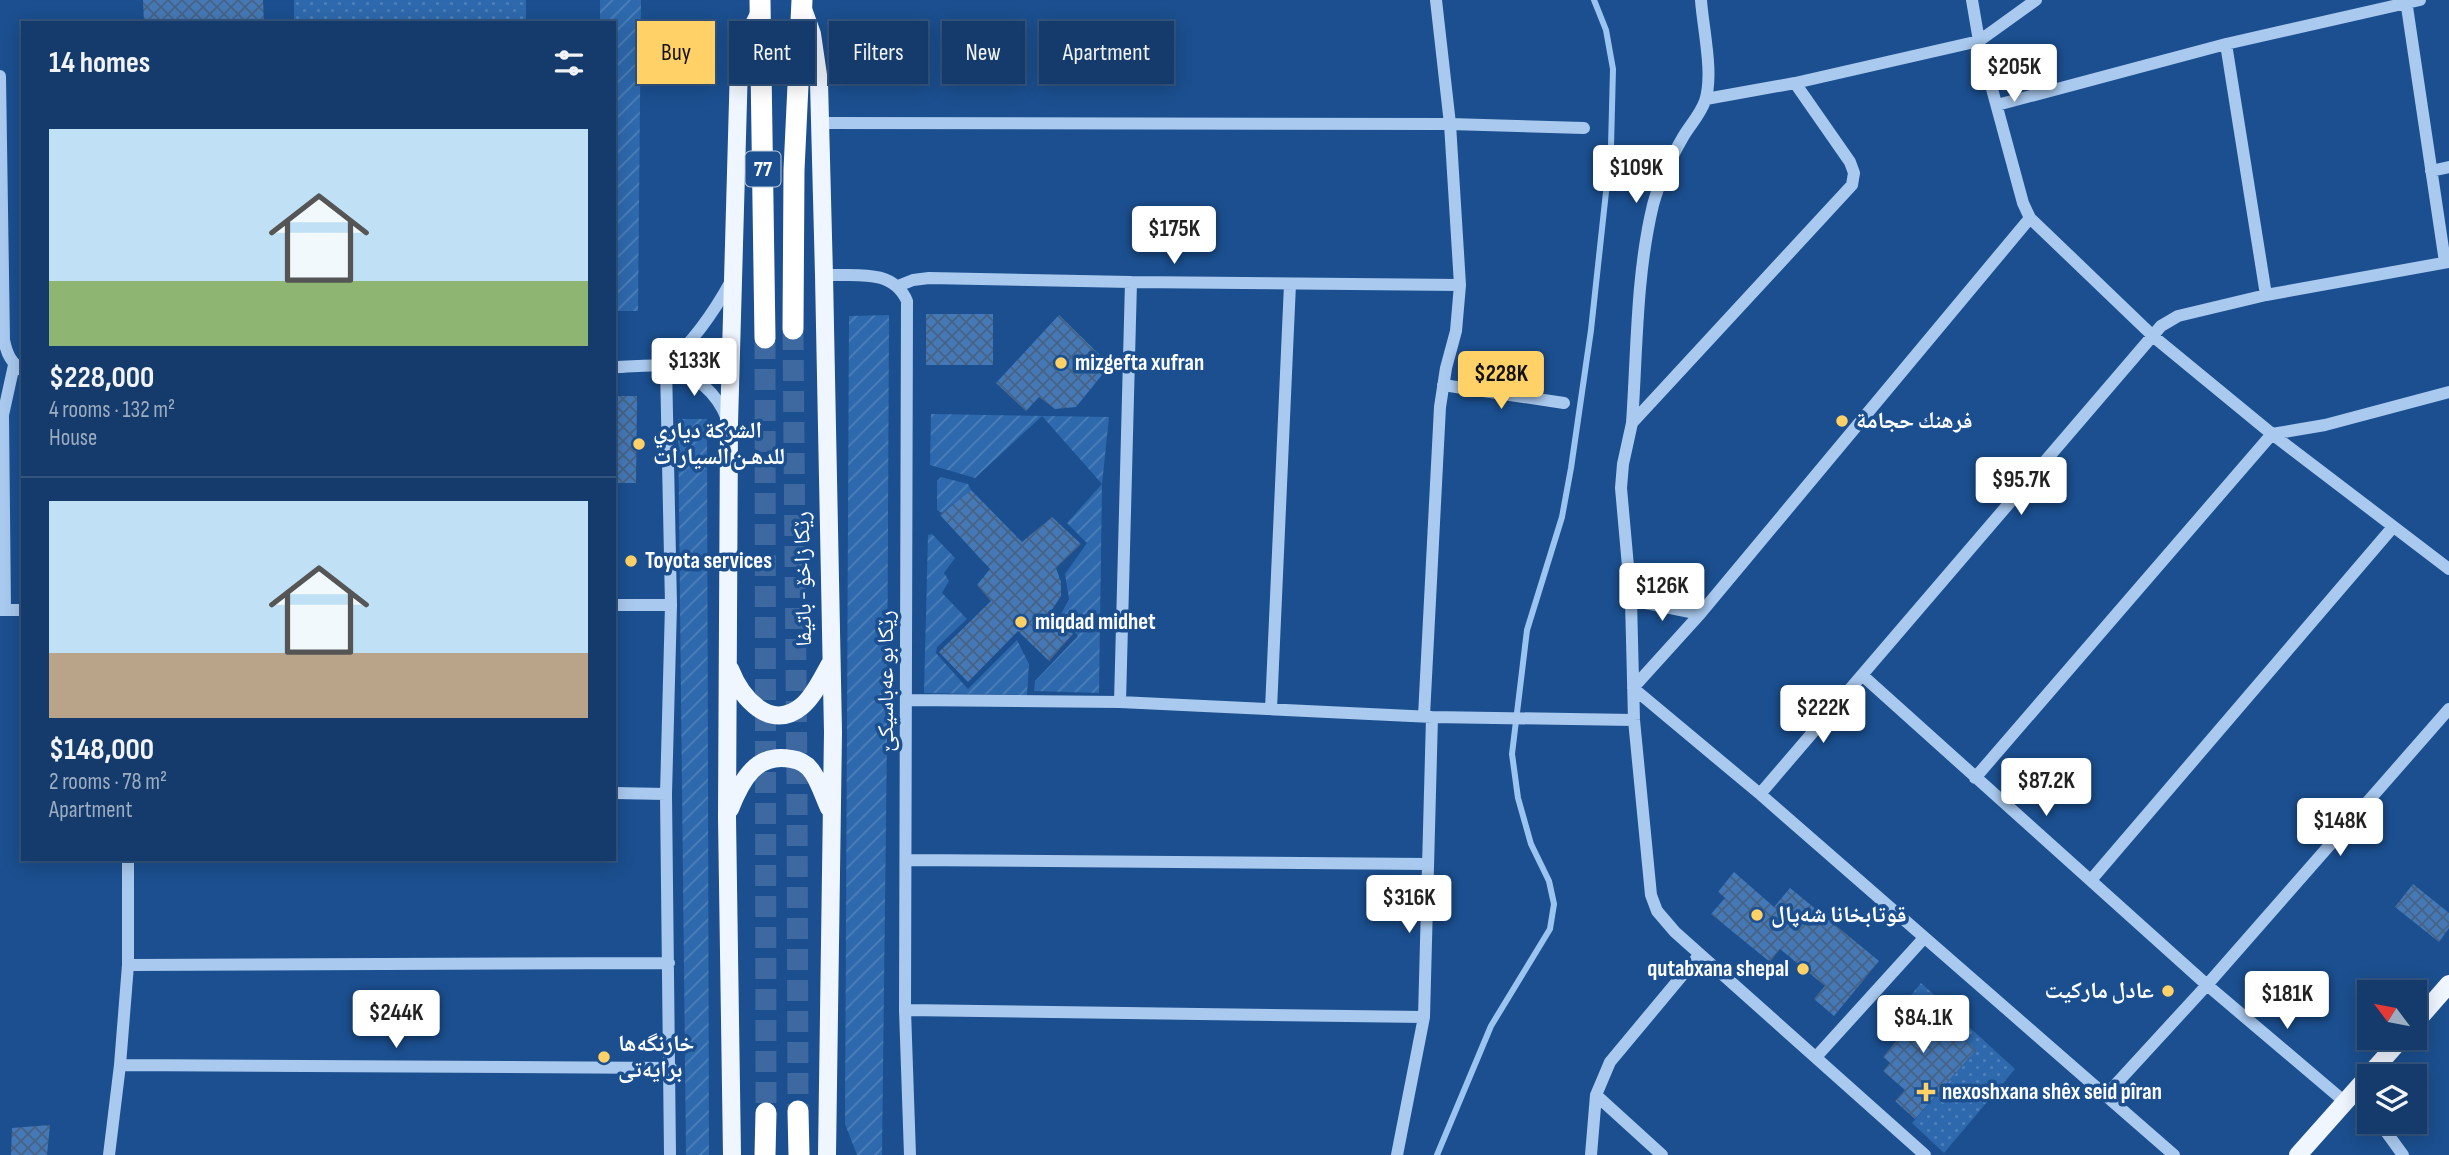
<!DOCTYPE html>
<html lang="en">
<head>
<meta charset="utf-8">
<style>
	body { margin:0; font-family:"Sofia Sans Condensed","Noto Naskh Arabic",sans-serif; background:#214673; color:#f1f3f6; height:100vh; display:flex; flex-direction:column; font-size:26px; white-space:nowrap }
	* { box-sizing:border-box; margin:0 }
	p { font-size:23px; color:#9dadc1 }
	.icon { flex:none; width:38px; height:38px; fill:none; stroke:currentColor; stroke-width:2; stroke-linecap:round; stroke-linejoin:round }
	.map { position:relative; flex:1; overflow:hidden }
	.side { position:absolute; left:21px; top:21px; width:595px; height:840px; display:flex; flex-direction:column; background:#143b6b; border-radius:0px; box-shadow:0 4px 18px #0003,0 0 0 2px #33557e }
	.side>* { flex:none }
	.banner { position:absolute; left:637px; top:21px; width:665px; height:63px; display:flex; gap:14px }
	.needle { width:46px; rotate:302deg }
	.controls { position:absolute; left:2357px; top:980px; display:grid; gap:14px }
	.controls a { display:grid; place-items:center; width:70px; height:70px; border-radius:0px; background:#143b6b; box-shadow:0 4px 18px #0003,0 0 0 2px #33557e; font-size:35px }
	.price { position:absolute; translate:-50% -60px; padding:0 16px; border-radius:7px; background:#fff; color:#222; font-size:23px; line-height:46px; filter:drop-shadow(0 2px 4px #0008) }
	.price::after { content:''; position:absolute; left:50%; top:42px; width:21px; height:16px; margin-left:-10px; background:inherit; clip-path:polygon(0 0,100% 0,50% 100%) }
	.price.active { background:#ffd166; color:#111 }
	ul { padding:0; list-style:none }
	li { display:grid; align-content:center; gap:14px; height:371px; padding:0 28px }
	li+li { border-top:2px solid #33557e }
	li span { display:grid; place-items:center; height:217px; border-radius:0px; color:#555 }
	li>.icon { margin-inline-start:auto }
	span .icon { width:126px; height:126px; fill:#fffc; stroke-width:1 }
	li b { font-size:30px }
	h2 { display:flex; justify-content:space-between; align-items:center; height:84px; padding:0 28px; font-size:30px }
	.chip { padding:0 24px; border-radius:0px; background:#143b6b; box-shadow:0 4px 18px #0003,0 0 0 2px #33557e; font-size:24px; line-height:63px }
	.chip.active { background:#ffd166; color:#111 }
	.map>svg:first-child { display:block }
	.grass { fill:url(#grass-dots) }
	.garden { fill:url(#garden-furrows) }
	.lines { fill:none; stroke-linecap:round; stroke-linejoin:round }
	.stream { stroke:#9cc4f0; stroke-width:6 }
	.building { fill:url(#building-cross-hatch) }
	.highway-tunnel { stroke:#3d69a0; stroke-width:21; stroke-dasharray:21 10; stroke-linecap:butt }
	.minor { stroke:#a9c9ee; stroke-width:12 }
	.major { stroke:#f0f6ff; stroke-width:18 }
	.highway { stroke:#fff; stroke-width:21 }
	.poi-dot { fill:#ffd166; stroke:#1b4f8f; stroke-width:2.5 }
	.labels { text-anchor:middle; dominant-baseline:central; stroke-width:7; stroke-linejoin:round; paint-order:stroke }
	.shield { fill:#1b4f8f; stroke:#bbcadd; stroke-width:2 }
	.shield-label { font-size:21px; font-weight:bold; fill:#fff }
	.poi-label { font-size:23px; font-weight:bold; fill:#fff; stroke:#1b4f8f; text-anchor:start }
	.street-label { font-size:23px; fill:#fff; stroke:#1b4f8f }
</style>
</head>
<body>
<div class="map">
<svg width="2449" height="1155" viewBox="0 0 2449 1155">
	<defs>
		<pattern id="grass-dots" width="8" height="8" patternUnits="userSpaceOnUse" patternTransform="scale(1.75)"><rect width="8" height="8" fill="#2e69ad"/><path d="M2 2h.1M6 6h.1" fill="none" stroke="#4d80b9" stroke-width="1.8" stroke-linecap="round"/></pattern>
		<pattern id="garden-furrows" width="10" height="10" patternUnits="userSpaceOnUse" patternTransform="scale(1.75)"><rect width="10" height="10" fill="#2e69ad"/><path d="M-1 1l2-2M0 10L10 0M9 11l2-2" fill="none" stroke="#4d80b9"/></pattern>
		<pattern id="building-cross-hatch" width="8" height="8" patternUnits="userSpaceOnUse" patternTransform="scale(1.75)"><rect width="8" height="8" fill="#4478b7"/><path d="M0 0l8 8M0 8l8-8" fill="none" stroke="#486282"/></pattern>
	</defs>
	<rect width="100%" height="100%" fill="#1b4f8f"/>
	<path class="grass" d="M294 0H526V23H294Z
		M1921 983 2015 1069 1944 1153 1912 1123 1976 1050 1912 994Z"/>
	<path class="garden" d="M600 0H641L638 311H614V23H600Z
		M889 315 887 738 882 1155H857L845 1124 849 316Z
		M931 414 1109 417 1102 484 1099 693 1034 691 1035 681 1078 636 1061 614 1069 599 1065 574 1087 543 1067 523 1102 484 1042 416 975 478 930 465Z
		M678 419H707L709 1155H686Z
		M941 477 968 484 971 490 942 513 937 510V481Z
		M932 534 955 558 944 573 949 581 942 593 967 619 937 647 936 653 968 689 1017 640 1029 664 1027 695 924 693 928 535Z"/>
	<g class="lines">
		<path class="stream" d="M1437 1155 1491 1026 1550 929 1554 904 1549 881 1531 844 1518 798 1512 754 1527 630 1562 517 1571 468 1591 330 1611 146 1613 69 1606 30 1594 0"/>
	</g>
	<path class="building" d="M143 0H263L264 23H144Z
		M926 314H993V365H926Z
		M1059 315 1110 365 1076 407 1055 409 1039 397 1026 411 996 383Z
		M614 396H637L636 483H614Z
		M971 490 1022 542 1052 517 1081 544 1056 568 1061 582V596L1051 611 1073 634 1049 661 1018 631 968 682 939 652 991 601 977 585 990 569 940 515Z
		M1734 872 1774 907 1790 888 1879 961 1834 1016 1814 999 1825 986 1780 949 1770 962 1711 914 1725 898 1718 892Z
		M2413 884 2449 913V928L2439 942 2395 907Z
		M1912 994 1976 1050 1915 1119 1895 1101 1905 1090 1883 1071 1890 1063 1883 1057 1903 1033 1889 1020Z
		M50 1125 47 1155H11L12 1128Z"/>
	<g class="lines">
		<path class="highway-tunnel" d="M793 329 797 784 798 1111
			M765 338 766 1113"/>
		<path class="minor" d="M1972 0 1979 41 2023 203 2030 218 2154 337 2272 434 2449 569
			M2406 0 2445 262
			M2226 44 2266 295
			M0 76 4 340C7 355 11 362 23 371
			M1795 83 1850 162 1854 173 1852 185 1632 423 1623 464 1621 488 1631 600 1634 720 1651 895 1657 911 1675 932 1925 1155
			M1706 99 1795 83 1979 41 2036 0
			M1997 105 2226 44 2420 0
			M821 123 1450 124 1584 128
			M2431 171 2449 167
			M824 275C855 276 893 268 907 301L905 1010 910 1155
			M898 286 913 280 929 278 1131 282 1460 285
			M666 366 671 605 666 794 670 1155
			M666 366C694 341 713 314 731 281
			M614 367C630 367 649 364 665 366 693 371 718 394 727 419
			M1443 385 1564 403
			M1632 423C1637 352 1636 275 1653 205 1659 182 1671 158 1683 137 1690 125 1700 115 1705 101 1714 74 1703 29 1701 0
			M1631 600 1700 614
			M614 605H671
			M0 610H23
			M5 610 3 415 14 365
			M1862 675 2207 985 2345 1102
			M1633 688 1760 794 2174 1155
			M1633 688 1700 614 2030 218
			M908 700 1120 702 1432 717 1634 720
			M1120 702 1131 282
			M1271 709 1290 284
			M1424 716 1440 407 1446 368 1456 331 1460 285 1450 124 1436 0
			M1975 778 2272 434 2325 425 2449 392
			M614 793 666 794
			M1760 794 2161 326 2178 316 2266 295 2449 262
			M906 860 1428 864
			M2091 880 2393 527
			M128 965 669 963
			M905 1010 1424 1017
			M1816 1057 1924 938
			M120 1065 671 1068
			M2356 1090 2370 1109
			M1596 1095 1662 1155
			M2105 1096 2207 985 2449 709
			M2379 1122 2403 1155
			M109 1155 120 1065 128 965V859
			M1397 1155 1424 1017 1432 717
			M1591 1155 1596 1095 1610 1062 1700 954"/>
		<path class="major" d="M803 9 812 34 819 82 824 275 833 732 827 1155
			M730 669C741 697 770 733 802 706 814 696 822 678 830 664
			M730 809C741 781 756 752 791 759 800 760 808 765 813 773 820 784 824 797 829 808
			M2415 1023 2449 984
			M732 1155 727 817 729 424 739 65 743 46 760 12
			M2298 1155 2402 1038"/>
		<path class="highway" d="M760 0 765 338
			M793 329 794 170 802 0
			M798 1111 799 1155
			M765 1155 766 1113"/>
	</g>
	<g class="poi-dot">
		<circle cx="1061" cy="363" r="7"/>
		<circle cx="1842" cy="421" r="7"/>
		<circle cx="639" cy="444" r="7"/>
		<circle cx="631" cy="561" r="7"/>
		<circle cx="1021" cy="622" r="7"/>
		<circle cx="1757" cy="915" r="7"/>
		<circle cx="1803" cy="969" r="7"/>
		<circle cx="2168" cy="991" r="7"/>
		<circle cx="604" cy="1057" r="7"/>
		<path d="M1922.5 1081.5h7v7h7v7h-7v7h-7v-7h-7v-7h7z"/>
	</g>
	<g class="labels">
		<rect class="shield" x="745.5" y="151.5" width="35" height="35" rx="5"/>
		<g class="shield-label">
			<text x="763" y="169">77</text>
		</g>
		<g class="poi-label">
			<text x="1075" y="363">mizgefta xufran</text>
			<text x="1856" y="421">فرهنك حجامة</text>
			<text x="653" y="431">الشركة دياري<tspan x="653" dy="26">للدهـن السيارات</tspan></text>
			<text x="645" y="561">Toyota services</text>
			<text x="1035" y="622">miqdad midhet</text>
			<text x="1771" y="915">قوتابخانا شەپال</text>
			<text x="1789" y="969" text-anchor="end">qutabxana shepal</text>
			<text x="2154" y="991" text-anchor="end">عادل ماركيت</text>
			<text x="618" y="1044">خارنگه‌ها<tspan x="618" dy="26">برايه‌تى</tspan></text>
			<text x="1942" y="1092">nexoshxana shêx seid pîran</text>
		</g>
		<g class="street-label">
			<text transform="translate(803 579) rotate(-91)">رێکا زاخۆ - باتیفا</text>
			<text transform="translate(886 681) rotate(-90)">رێكا بو عه‌باسيكێ</text>
		</g>
	</g>
</svg>
<div class="controls">
<a><svg class="needle" viewBox="-14 -14 28 28"><path d="M0-13l5 13h-10z" fill="#e53935"/><path d="M0 13l5-13h-10z" fill="#9dadc1"/></svg></a>
<a><svg class="icon" aria-label="layers" viewBox="0 0 24 24"><path d="M12 4l9 5-9 5-9-5zM3 14l9 5 9-5"/></svg></a>
</div>
<b class="price" style="left:2014px;top:104px">$205K</b>
<b class="price" style="left:1636px;top:205px">$109K</b>
<b class="price" style="left:1174px;top:266px">$175K</b>
<b class="price" style="left:694px;top:398px">$133K</b>
<b class="price active" style="left:1501px;top:411px">$228K</b>
<b class="price" style="left:2021px;top:517px">$95.7K</b>
<b class="price" style="left:1662px;top:623px">$126K</b>
<b class="price" style="left:1823px;top:745px">$222K</b>
<b class="price" style="left:2046px;top:818px">$87.2K</b>
<b class="price" style="left:2340px;top:858px">$148K</b>
<b class="price" style="left:1409px;top:935px">$316K</b>
<b class="price" style="left:2287px;top:1031px">$181K</b>
<b class="price" style="left:396px;top:1050px">$244K</b>
<b class="price" style="left:1923px;top:1055px">$84.1K</b>
<div class="banner">
<a class="chip active">Buy</a>
<a class="chip">Rent</a>
<a class="chip">Filters</a>
<a class="chip">New</a>
<a class="chip">Apartment</a>
</div>
<section class="side">
<h2>14 homes<svg class="icon" aria-label="filters" viewBox="0 0 24 24"><path d="M4 7h16M4 17h16"/><circle cx="9" cy="7" r="2"/><circle cx="15" cy="17" r="2"/></svg></h2>
<ul>
<li><span style="background:linear-gradient(#bfe0f5 70%,#8fb573 0)"><svg class="icon" aria-label="home" viewBox="0 0 24 24"><path d="M3 11l9-7 9 7M6 9v11h12V9"/></svg></span><div><b>$228,000</b><p>4 rooms · 132 m²</p><p>House</p></div></li>
<li><span style="background:linear-gradient(#bfe0f5 70%,#b9a48a 0)"><svg class="icon" aria-label="home" viewBox="0 0 24 24"><path d="M3 11l9-7 9 7M6 9v11h12V9"/></svg></span><div><b>$148,000</b><p>2 rooms · 78 m²</p><p>Apartment</p></div></li>
</ul>
</section>
</div>
</body>
</html>
